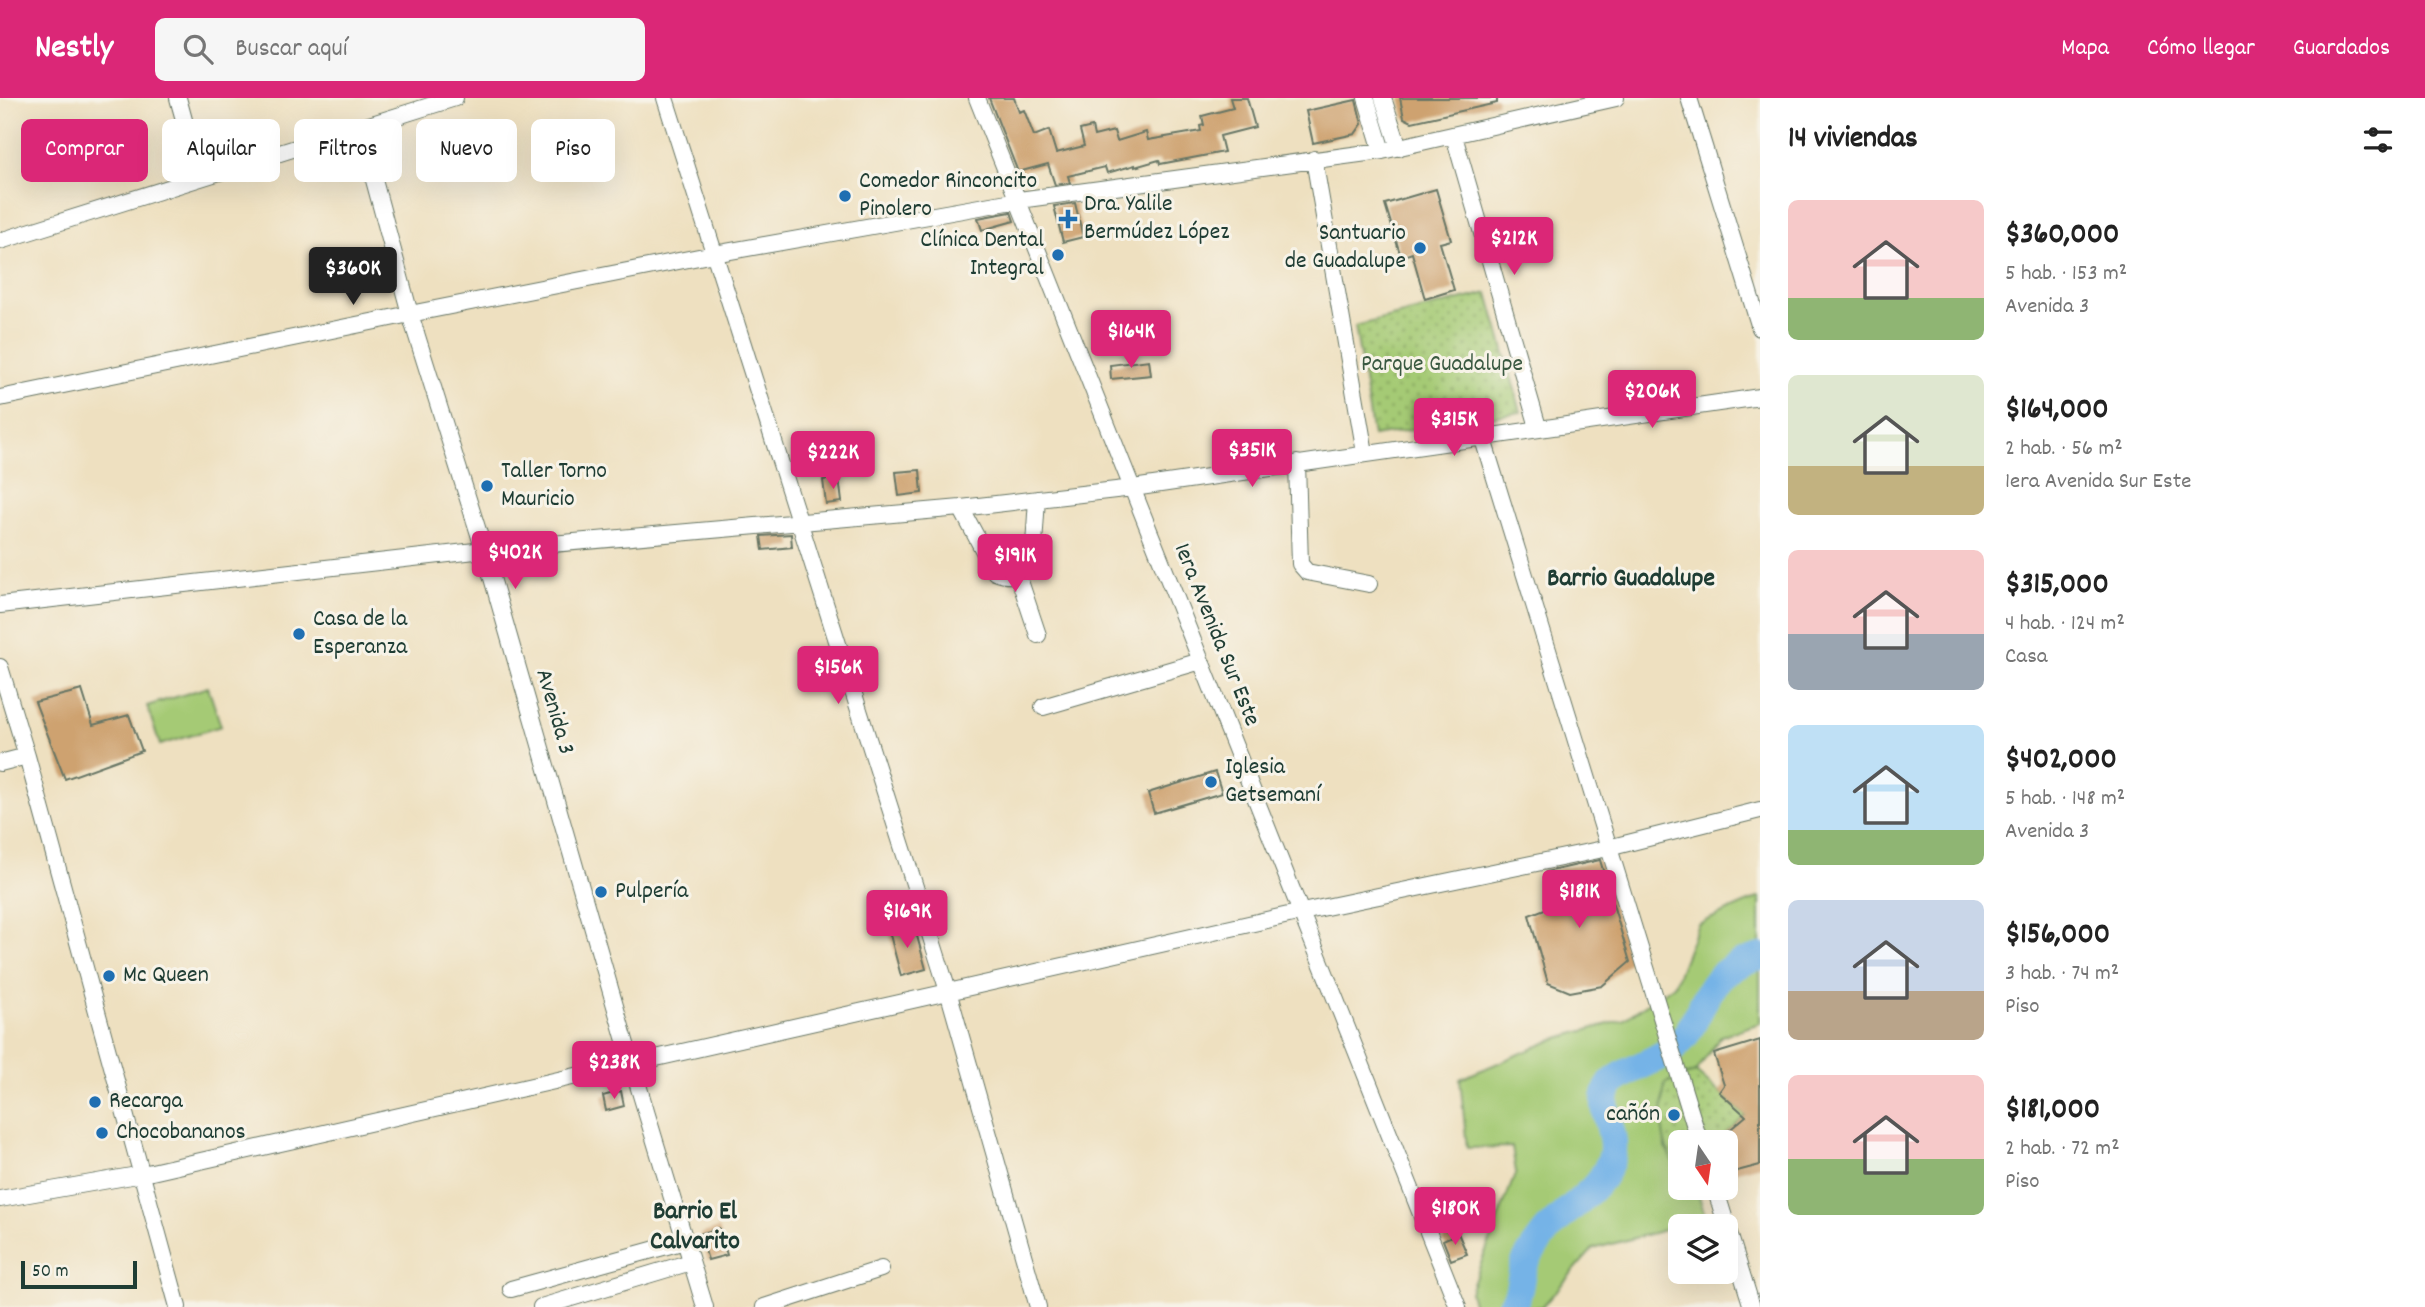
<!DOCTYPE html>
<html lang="es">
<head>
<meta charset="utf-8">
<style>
	body { margin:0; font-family:Dekko,sans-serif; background:#f6f6f6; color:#222; height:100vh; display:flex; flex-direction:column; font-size:26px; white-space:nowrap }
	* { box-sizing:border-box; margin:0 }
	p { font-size:23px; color:#767676 }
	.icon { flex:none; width:38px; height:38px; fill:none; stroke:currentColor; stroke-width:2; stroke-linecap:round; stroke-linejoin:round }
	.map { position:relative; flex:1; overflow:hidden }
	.drawer { display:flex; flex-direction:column; background:#fff; width:665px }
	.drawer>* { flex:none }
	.guide { position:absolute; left:21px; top:21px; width:665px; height:63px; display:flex; gap:14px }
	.needle { width:46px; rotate:167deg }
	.buttons { position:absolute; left:1668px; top:1032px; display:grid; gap:14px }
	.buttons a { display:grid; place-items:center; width:70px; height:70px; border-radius:10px; background:#fff; box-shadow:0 7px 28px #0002; font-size:35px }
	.scale { position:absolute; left:21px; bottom:18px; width:116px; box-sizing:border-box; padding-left:7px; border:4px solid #1f3d34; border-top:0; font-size:19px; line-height:24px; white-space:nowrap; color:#1f3d34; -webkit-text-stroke:5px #f7f3e8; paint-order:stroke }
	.price { position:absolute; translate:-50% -60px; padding:0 16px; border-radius:7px; background:#db2777; color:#fff; font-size:23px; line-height:46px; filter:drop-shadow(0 2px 4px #0008) }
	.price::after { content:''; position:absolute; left:50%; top:42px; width:21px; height:16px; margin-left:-10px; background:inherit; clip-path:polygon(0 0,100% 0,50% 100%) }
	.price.active { background:#222; color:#fff }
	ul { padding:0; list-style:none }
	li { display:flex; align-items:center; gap:21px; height:175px; padding:0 28px }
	li span { display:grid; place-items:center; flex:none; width:196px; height:140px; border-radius:10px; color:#555 }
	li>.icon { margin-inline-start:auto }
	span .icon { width:84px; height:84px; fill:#fffc; stroke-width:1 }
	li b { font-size:30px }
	h2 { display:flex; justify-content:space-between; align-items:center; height:84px; padding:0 28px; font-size:30px }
	.tag { padding:0 24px; border-radius:10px; background:#fff; box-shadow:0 7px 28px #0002; font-size:24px; line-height:63px }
	.tag.active { background:#db2777; color:#fff }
	header { display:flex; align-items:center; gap:42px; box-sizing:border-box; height:98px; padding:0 35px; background:#db2777; color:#fff }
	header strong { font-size:33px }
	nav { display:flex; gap:38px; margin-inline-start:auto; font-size:24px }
	.search { width:490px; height:63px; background:#f6f6f6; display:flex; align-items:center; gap:18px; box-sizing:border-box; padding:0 24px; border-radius:10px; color:#767676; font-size:26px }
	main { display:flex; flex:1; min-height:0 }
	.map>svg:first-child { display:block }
	.green { fill:#a5ca74; stroke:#628454; stroke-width:2 }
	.park { fill:url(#park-dots); stroke:#628454; stroke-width:2 }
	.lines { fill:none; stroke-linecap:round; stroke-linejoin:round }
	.river { stroke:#74b3e7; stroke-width:28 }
	.building { fill:#cea270 }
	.minor-casing { stroke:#677665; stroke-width:18 }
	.minor { stroke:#fff; stroke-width:16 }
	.poi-dot { fill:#1f6fb2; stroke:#f7f3e8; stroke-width:2.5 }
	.labels { text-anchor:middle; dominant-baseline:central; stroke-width:6; stroke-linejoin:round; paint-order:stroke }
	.poi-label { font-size:24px; fill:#1f3d34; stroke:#f7f3e8; text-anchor:start }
	.park-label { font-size:24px; fill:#3a5941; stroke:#f7f3e8 }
	.street-label { font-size:24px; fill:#1f3d34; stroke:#f7f3e8 }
	.neighbourhood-label { font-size:26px; font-weight:bold; fill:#1f3d34; stroke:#f7f3e8 }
</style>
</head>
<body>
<header>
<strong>Nestly</strong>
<div class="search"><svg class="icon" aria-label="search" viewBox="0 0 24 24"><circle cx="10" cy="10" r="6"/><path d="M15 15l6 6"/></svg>Buscar aquí</div>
<nav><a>Mapa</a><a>Cómo llegar</a><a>Guardados</a></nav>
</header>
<main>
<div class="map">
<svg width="1760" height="1209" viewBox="0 0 1760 1209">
	<defs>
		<pattern id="park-dots" width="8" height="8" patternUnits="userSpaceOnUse" patternTransform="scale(1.75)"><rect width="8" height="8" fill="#a5ca74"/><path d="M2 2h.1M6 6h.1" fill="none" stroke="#86a560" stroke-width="1.8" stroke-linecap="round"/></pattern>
	</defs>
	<rect width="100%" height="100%" fill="#f7f3e8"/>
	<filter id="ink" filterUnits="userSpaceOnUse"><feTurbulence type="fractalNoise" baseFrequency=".0143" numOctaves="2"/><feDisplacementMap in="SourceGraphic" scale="14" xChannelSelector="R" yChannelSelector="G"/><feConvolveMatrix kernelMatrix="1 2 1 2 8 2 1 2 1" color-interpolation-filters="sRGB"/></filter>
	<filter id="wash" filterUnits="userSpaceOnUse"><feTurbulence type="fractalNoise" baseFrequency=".00686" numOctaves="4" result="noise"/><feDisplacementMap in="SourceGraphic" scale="28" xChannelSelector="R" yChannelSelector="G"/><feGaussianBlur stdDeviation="1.57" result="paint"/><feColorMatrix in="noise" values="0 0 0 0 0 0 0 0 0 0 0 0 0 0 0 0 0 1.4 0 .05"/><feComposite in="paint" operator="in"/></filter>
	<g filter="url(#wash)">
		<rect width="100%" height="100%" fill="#eee0c0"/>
		<path class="green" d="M208 589 221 628 160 647 147 608Z
			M1760 799V925L1721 938 1696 974 1665 985 1663 1001 1665 1050 1680 1072V1090H1696L1706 1121 1593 1151 1542 1209H1474L1470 1194 1516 1074 1512 1049 1467 1050 1460 981 1555 941 1623 922 1674 887 1698 826Z"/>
		<path class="park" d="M1488 195 1521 314 1373 338 1355 228Z
			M1696 974 1746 1018 1726 1035 1724 1045H1680V1072C1658 1051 1661 1014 1665 985Z"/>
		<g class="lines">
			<path class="river" d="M1510 1209C1523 1193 1518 1182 1525 1165 1529 1156 1537 1146 1543 1138 1564 1109 1602 1095 1612 1058 1619 1034 1594 1008 1611 986 1624 971 1662 963 1680 944 1687 937 1692 927 1697 917 1714 882 1720 870 1760 859"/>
		</g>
		<g id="blocks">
			<path class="building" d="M989 0H1014L1019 14 1024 12 1034 38 1049 32 1056 55 1084 48 1080 32 1092 29 1094 38 1114 33 1117 43 1146 34 1148 42 1201 33 1200 28 1204 27 1202 18 1233 10 1230 0H1247L1255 29 1220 38 1224 54 1160 66 1159 62 1135 69V67L1107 75 1105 69 1068 78 1070 85 1055 87 1048 66 1018 74Z
				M1400 0H1497V5L1412 24 1404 20Z
				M1356 2 1362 26 1355 36 1313 45 1306 13Z
				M1436 91 1451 142 1440 145 1454 192 1425 201 1412 155 1401 159 1385 106Z
				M1075 105 1083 139 1063 144 1054 108Z
				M1011 114 1014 123 982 132 978 120Z
				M1149 262 1151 277 1111 281 1110 267Z
				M920 372 922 395 899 398 896 374Z
				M839 380 842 404 826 406 823 382Z
				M791 436 792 449 763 452 761 438Z
				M82 592 93 627 129 617 142 653 65 681 35 604Z
				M1215 674 1222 695 1154 715 1148 695Z
				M1600 762 1630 864 1602 888 1570 894 1548 885 1529 817 1550 809 1546 774Z
				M914 827 926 871 901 878 889 833Z
				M1760 942V1067L1726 1076V1045H1724L1726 1035 1746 1018 1719 994 1724 987 1714 956Z
				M621 993 624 1008 606 1013 603 998Z
				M719 1130 727 1157 708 1162 700 1136Z
				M1458 1135 1467 1156 1451 1162 1443 1142Z"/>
		</g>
	</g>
	<g filter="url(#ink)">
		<use href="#blocks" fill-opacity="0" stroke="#677665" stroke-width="2"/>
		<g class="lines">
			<defs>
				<path id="minor" d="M178 0 200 80
					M665 0 948 893 1038 1209
					M977 0 1458 1209
					M1366 0 1382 53
					M1383 0 1399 50
					M1689 0 1760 230
					M360 30 410 216 484 452 632 967 705 1209
					M1454 38 1538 329
					M1314 61 1365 355
					M0 143 455 0
					M0 300 410 216 714 156 1019 102 1382 53 1616 0
					M1482 338 1700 1045
					M1297 365 1300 466 1307 474 1369 486
					M961 410 995 474C1011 480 1025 479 1033 462L1037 401
					M1018 477 1038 537
					M0 507 484 452 961 410 1133 390 1760 299
					M0 569 27 658 178 1209
					M1043 609 1201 563
					M0 665 27 658
					M1715 1090 1752 1209
					M0 1101 143 1076 1302 814 1608 750 1760 712
					M511 1191 685 1143
					M541 1209 691 1164
					M764 1209 881 1171"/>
			</defs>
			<use href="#minor" class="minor-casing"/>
			<use href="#minor" class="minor"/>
		</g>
	</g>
	<g class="poi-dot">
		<circle cx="845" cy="98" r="7"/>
		<path d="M1064.5 110.5h7v7h7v7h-7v7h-7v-7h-7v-7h7z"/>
		<circle cx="1420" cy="150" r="7"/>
		<circle cx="1058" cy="157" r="7"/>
		<circle cx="487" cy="388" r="7"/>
		<circle cx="299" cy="536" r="7"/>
		<circle cx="1211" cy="684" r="7"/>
		<circle cx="601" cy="794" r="7"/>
		<circle cx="109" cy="878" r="7"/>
		<circle cx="95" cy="1004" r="7"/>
		<circle cx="1674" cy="1017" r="7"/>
		<circle cx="102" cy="1035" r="7"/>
	</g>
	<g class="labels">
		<g class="poi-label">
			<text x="859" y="84">Comedor Rinconcito<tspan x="859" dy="28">Pinolero</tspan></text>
			<text x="1084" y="107">Dra. Yalile<tspan x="1084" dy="28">Bermúdez López</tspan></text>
			<text x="1406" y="136" text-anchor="end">Santuario<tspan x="1406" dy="28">de Guadalupe</tspan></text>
			<text x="1044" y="143" text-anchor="end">Clínica Dental<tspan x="1044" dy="28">Integral</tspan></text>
			<text x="501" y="374">Taller Torno<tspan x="501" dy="28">Mauricio</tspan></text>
			<text x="313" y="522">Casa de la<tspan x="313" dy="28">Esperanza</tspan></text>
			<text x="1225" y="670">Iglesia<tspan x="1225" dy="28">Getsemaní</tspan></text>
			<text x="615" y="794">Pulpería</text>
			<text x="123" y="878">Mc Queen</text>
			<text x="109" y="1004">Recarga</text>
			<text x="1660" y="1017" text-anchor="end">cañón</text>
			<text x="116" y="1035">Chocobananos</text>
		</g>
		<g class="park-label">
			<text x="1442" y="267">Parque Guadalupe</text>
		</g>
		<g class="street-label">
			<text transform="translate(1216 537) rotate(68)">1era Avenida Sur Este</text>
			<text transform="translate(554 614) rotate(74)">Avenida 3</text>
		</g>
		<g class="neighbourhood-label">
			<text x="1631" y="481">Barrio Guadalupe</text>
			<text x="695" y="1114">Barrio El<tspan x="695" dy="30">Calvarito</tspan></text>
		</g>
	</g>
</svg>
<div class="buttons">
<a><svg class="needle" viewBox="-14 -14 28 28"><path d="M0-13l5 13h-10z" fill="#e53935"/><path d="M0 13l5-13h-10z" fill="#767676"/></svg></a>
<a><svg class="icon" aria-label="layers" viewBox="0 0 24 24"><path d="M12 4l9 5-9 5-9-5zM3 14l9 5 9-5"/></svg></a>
</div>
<div class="scale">50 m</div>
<b class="price" style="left:1514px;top:179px">$212K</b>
<b class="price active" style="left:353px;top:209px">$360K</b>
<b class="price" style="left:1131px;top:272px">$164K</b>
<b class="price" style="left:1652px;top:332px">$206K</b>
<b class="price" style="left:1454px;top:360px">$315K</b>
<b class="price" style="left:1252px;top:391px">$351K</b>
<b class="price" style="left:833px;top:393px">$222K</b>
<b class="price" style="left:515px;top:493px">$402K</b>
<b class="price" style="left:1015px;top:496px">$191K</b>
<b class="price" style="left:838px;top:608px">$156K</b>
<b class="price" style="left:1579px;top:832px">$181K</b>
<b class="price" style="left:907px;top:852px">$169K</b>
<b class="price" style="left:614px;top:1003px">$238K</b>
<b class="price" style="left:1455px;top:1149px">$180K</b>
<div class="guide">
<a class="tag active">Comprar</a>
<a class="tag">Alquilar</a>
<a class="tag">Filtros</a>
<a class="tag">Nuevo</a>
<a class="tag">Piso</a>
</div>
</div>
<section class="drawer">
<h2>14 viviendas<svg class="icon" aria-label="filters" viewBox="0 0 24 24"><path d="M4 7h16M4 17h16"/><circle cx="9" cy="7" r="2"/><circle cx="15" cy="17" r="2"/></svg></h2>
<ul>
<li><span style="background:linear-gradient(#f6c9c9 70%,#8fb573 0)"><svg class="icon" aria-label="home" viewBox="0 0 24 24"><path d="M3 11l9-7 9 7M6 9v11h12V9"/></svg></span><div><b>$360,000</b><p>5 hab. · 153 m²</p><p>Avenida 3</p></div></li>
<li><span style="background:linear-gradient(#dfe7d0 65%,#c2b280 0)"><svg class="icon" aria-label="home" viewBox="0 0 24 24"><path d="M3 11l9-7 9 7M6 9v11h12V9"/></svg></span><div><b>$164,000</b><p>2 hab. · 56 m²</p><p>1era Avenida Sur Este</p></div></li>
<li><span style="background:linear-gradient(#f6c9c9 60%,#9aa5b1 0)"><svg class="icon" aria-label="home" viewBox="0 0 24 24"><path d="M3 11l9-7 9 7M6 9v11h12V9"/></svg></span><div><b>$315,000</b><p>4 hab. · 124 m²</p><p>Casa</p></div></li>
<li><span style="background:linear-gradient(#bfe0f5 75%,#8fb573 0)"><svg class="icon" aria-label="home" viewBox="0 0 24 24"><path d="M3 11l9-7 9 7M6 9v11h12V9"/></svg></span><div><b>$402,000</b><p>5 hab. · 148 m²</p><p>Avenida 3</p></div></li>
<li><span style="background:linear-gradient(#c9d6e8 65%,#b9a48a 0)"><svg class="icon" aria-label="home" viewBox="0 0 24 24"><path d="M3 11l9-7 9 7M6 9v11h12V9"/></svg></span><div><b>$156,000</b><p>3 hab. · 74 m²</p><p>Piso</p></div></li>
<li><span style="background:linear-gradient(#f6c9c9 60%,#8fb573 0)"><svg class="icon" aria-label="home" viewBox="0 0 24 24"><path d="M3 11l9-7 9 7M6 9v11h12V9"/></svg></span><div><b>$181,000</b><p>2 hab. · 72 m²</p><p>Piso</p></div></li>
</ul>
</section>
</main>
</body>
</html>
